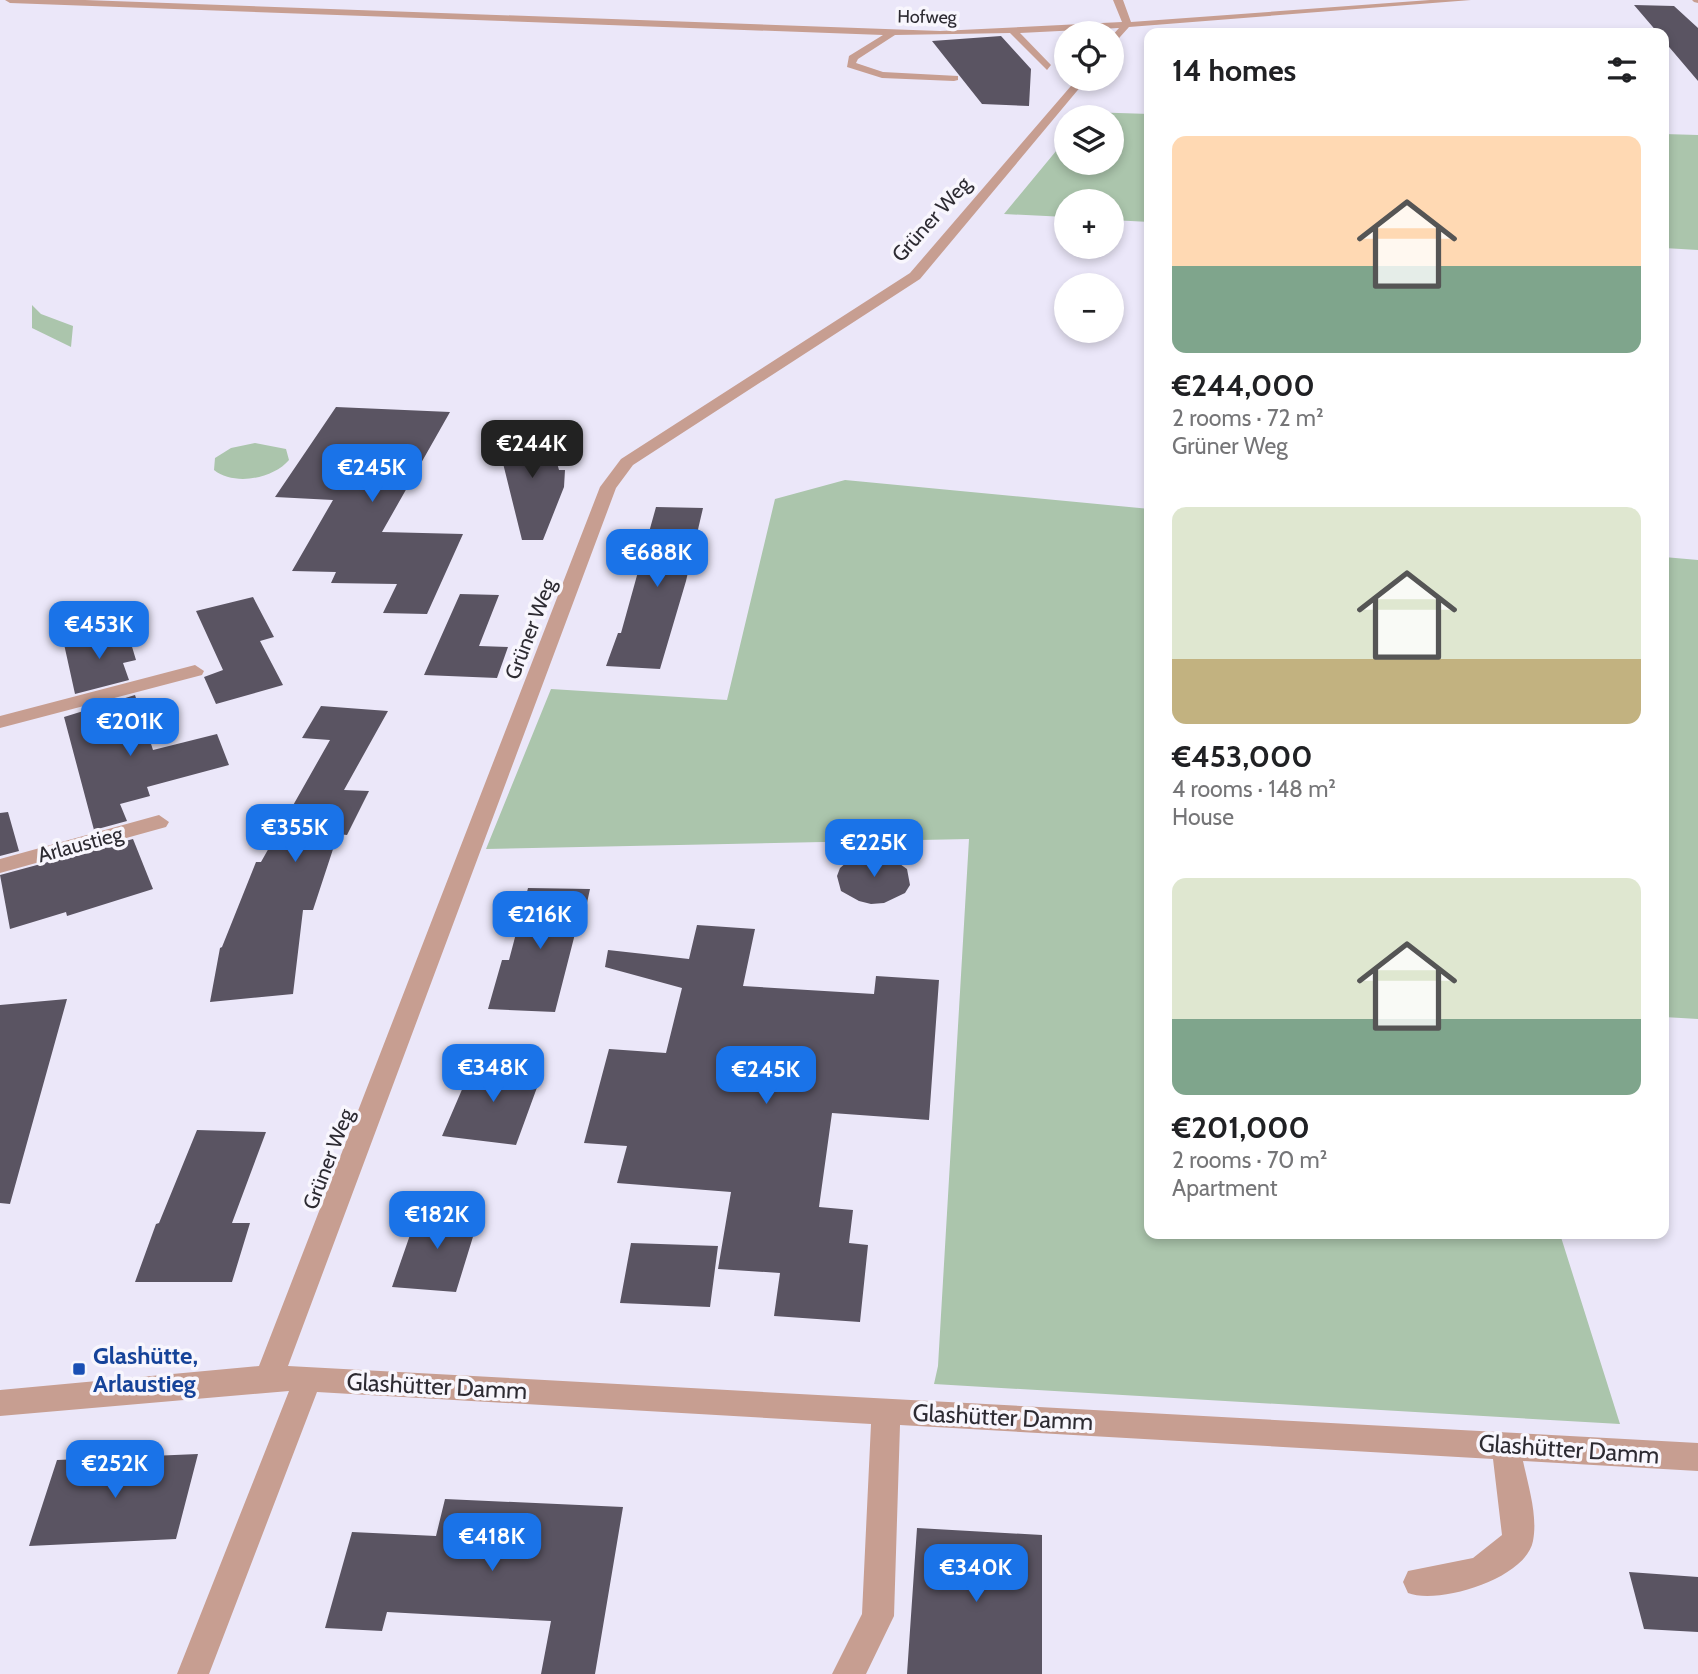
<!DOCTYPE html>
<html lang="en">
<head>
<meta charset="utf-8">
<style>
	body { margin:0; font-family:Cabin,sans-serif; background:#f6f6f6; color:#202124; height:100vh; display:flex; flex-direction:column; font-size:26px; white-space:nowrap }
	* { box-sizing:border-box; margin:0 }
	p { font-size:23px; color:#757577 }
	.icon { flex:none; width:38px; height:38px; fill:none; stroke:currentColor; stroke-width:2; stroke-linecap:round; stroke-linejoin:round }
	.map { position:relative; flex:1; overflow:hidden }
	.drawer { position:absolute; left:1144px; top:28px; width:525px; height:1211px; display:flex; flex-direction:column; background:#fff; border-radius:14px; box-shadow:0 4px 10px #0003 }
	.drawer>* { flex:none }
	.tools { position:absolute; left:1054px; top:21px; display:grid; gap:14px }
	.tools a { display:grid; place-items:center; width:70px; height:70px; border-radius:50%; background:#fff; box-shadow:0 4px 10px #0003; font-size:35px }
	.price { position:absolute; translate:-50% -60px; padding:0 16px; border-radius:14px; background:#1a73e8; color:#fff; font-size:23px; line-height:46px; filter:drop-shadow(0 2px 4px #0008) }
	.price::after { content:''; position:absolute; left:50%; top:42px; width:21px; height:16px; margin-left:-10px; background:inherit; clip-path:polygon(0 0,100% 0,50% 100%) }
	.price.active { background:#222; color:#fff }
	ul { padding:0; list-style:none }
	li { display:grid; align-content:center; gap:14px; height:371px; padding:0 28px }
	li span { display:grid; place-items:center; height:217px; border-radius:14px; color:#555 }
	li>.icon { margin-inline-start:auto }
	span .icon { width:126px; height:126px; fill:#fffc; stroke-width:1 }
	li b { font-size:30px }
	h2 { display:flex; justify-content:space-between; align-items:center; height:84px; padding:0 28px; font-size:30px }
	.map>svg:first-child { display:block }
	.green { fill:#abc5ac }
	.building { fill:#5a5462 }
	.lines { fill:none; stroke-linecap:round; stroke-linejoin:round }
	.minor { fill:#c79e91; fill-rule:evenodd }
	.transit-dot { fill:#1a4fb4; stroke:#f8f6fd; stroke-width:2.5 }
	.labels { text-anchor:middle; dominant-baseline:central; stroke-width:7; stroke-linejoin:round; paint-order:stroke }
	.far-street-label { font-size:18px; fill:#2d2b32; stroke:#f8f6fd }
	.street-label { font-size:21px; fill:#2d2b32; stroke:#f8f6fd }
	.near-transit-label { font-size:24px; font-weight:bold; fill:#164399; stroke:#f8f6fd; text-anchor:start }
	.near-street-label { font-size:24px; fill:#2d2b32; stroke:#f8f6fd }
</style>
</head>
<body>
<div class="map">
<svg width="1698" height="1674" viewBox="0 0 1698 1674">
	<rect width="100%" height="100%" fill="#ebe7f9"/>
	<path class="green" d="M1087 112 1150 114V222L1111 220V201H1066V217L1004 214 1066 139V163H1111V117H1083Z
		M1664 134 1698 135V250L1664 248Z
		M32 305 41 314 73 326 71 347 32 328Z
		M255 443 286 449 289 460C273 479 234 486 214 470L215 458 231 448Z
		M845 480 1150 509V1234H1560L1620 1424 934 1384 938 1366 969 839 486 849 551 689 727 700 775 499Z
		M1664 557 1698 560V1019L1664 1017Z"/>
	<path class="building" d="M1634 5 1674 6 1698 28V81L1664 41V33H1658Z
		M1001 36 1031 69 1029 106 982 104 932 41Z
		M336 407 450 412 382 532 463 534 427 614 383 613 397 584 331 583 336 572 292 571 333 500 275 497Z
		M547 429 559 470H565L564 487 543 540H522L496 435Z
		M656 507 703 508 686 581 660 669 606 666 618 633H621Z
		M460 594 499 595 479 646 508 647 497 678 424 675Z
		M253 597 274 637 260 641 283 685 216 704 204 677 223 670 196 611Z
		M127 630 136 660 123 663 129 680 75 694 64 644Z
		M135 695 153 750 217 734 229 765 147 787 150 796 120 804 127 821 94 830 64 717Z
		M321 706 388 711 344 790 369 791 347 835 338 834 313 910H303L293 994 210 1002 220 948 222 947 256 862H261L330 740 302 738Z
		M8 812 19 851 0 856V813Z
		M133 839 153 889 67 916 66 912 10 929 0 875Z
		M867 855 890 857 907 869 910 885 905 893 884 903 871 904 859 901 841 891 837 876 840 868 847 862Z
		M528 888 590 889 582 926H577L555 1012 488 1009 502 960H509Z
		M697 925 755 929 743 986 874 994 876 976 939 980 929 1120 832 1113 819 1207 853 1210 849 1243 868 1245 860 1322 774 1316 780 1273 718 1269 731 1192 617 1183 627 1146 584 1143 609 1049 666 1053 682 988 605 967 608 950 689 959Z
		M67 999 10 1204 0 1203V1005Z
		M473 1064 543 1071 516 1145 442 1136Z
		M197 1130 266 1132 232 1223H250L232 1282H135L156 1224 159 1223Z
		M419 1209 480 1214 456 1292 392 1287Z
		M631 1243 718 1246 710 1307 620 1303Z
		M198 1454 176 1539 29 1546 57 1460Z
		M445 1499 623 1507 595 1674H541L551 1621 387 1612 382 1631 325 1628 352 1532 436 1536Z
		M917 1528 1042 1535V1674H907Z
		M1629 1572 1698 1577V1632L1644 1629Z"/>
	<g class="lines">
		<path class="minor" d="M5 0H85L940 31 1122 22 1113 0H1123L1131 22 1430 0H1471L1129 27 1111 47V37L1119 28 1020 33 1051 65 1047 70 1010 33 895 35 858 59 856 63 883 72 958 76V80L954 81 882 78 847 67 849 56 883 35 10 3Z
			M1692 0H1698V3L1694 2Z
			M1077 79H1087L920 279 633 465 616 488 288 1366 1698 1443V1471L1523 1461C1528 1485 1538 1516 1533 1541 1526 1579 1438 1605 1408 1593L1403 1582 1408 1571 1473 1558 1502 1535 1493 1459 900 1425 894 1616 866 1674H832L862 1614 871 1424 317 1392 209 1674H177L289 1391 0 1416V1390L259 1366 600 487 621 459 910 273Z
			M195 665 204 671 202 675 0 728V716Z
			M159 815 169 822 166 827 0 873V859Z"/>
	</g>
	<rect class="transit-dot" x="72" y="1362" width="14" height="14" rx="3.5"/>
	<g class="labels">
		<g class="far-street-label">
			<text transform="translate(927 17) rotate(1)">Hofweg</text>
		</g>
		<g class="street-label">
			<text transform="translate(931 219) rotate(-48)">Grüner Weg</text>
			<text transform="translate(530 629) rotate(-69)">Grüner Weg</text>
			<text transform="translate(80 844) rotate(-15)">Arlaustieg</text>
			<text transform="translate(328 1159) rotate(-69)">Grüner Weg</text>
		</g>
		<g class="near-transit-label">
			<text x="93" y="1355">Glashütte,<tspan x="93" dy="28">Arlaustieg</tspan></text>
		</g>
		<g class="near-street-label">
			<text transform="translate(437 1386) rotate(3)">Glashütter Damm</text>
			<text transform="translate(1003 1417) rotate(3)">Glashütter Damm</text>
			<text transform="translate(1569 1449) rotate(4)">Glashütter Damm</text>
		</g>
	</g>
</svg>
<div class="tools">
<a><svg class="icon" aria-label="locate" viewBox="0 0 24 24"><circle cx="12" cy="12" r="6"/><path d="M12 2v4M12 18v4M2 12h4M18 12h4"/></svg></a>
<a><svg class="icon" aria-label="layers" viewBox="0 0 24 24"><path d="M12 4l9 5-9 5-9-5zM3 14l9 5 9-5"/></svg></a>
<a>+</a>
<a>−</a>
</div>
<b class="price active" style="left:532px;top:480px">€244K</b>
<b class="price" style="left:372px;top:504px">€245K</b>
<b class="price" style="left:657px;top:589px">€688K</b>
<b class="price" style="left:99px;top:661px">€453K</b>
<b class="price" style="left:130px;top:758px">€201K</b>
<b class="price" style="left:295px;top:864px">€355K</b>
<b class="price" style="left:874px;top:879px">€225K</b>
<b class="price" style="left:540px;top:951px">€216K</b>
<b class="price" style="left:493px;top:1104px">€348K</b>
<b class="price" style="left:766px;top:1106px">€245K</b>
<b class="price" style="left:437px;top:1251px">€182K</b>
<b class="price" style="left:115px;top:1500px">€252K</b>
<b class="price" style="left:492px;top:1573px">€418K</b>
<b class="price" style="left:976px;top:1604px">€340K</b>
<section class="drawer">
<h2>14 homes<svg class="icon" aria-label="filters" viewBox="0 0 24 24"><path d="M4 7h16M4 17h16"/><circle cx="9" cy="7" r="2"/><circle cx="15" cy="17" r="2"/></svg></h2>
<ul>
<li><span style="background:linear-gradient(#ffd9b3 60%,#7fa58c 0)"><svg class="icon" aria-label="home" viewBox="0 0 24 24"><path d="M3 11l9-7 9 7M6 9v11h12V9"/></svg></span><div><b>€244,000</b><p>2 rooms · 72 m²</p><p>Grüner Weg</p></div></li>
<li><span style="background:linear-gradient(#dfe7d0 70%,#c2b280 0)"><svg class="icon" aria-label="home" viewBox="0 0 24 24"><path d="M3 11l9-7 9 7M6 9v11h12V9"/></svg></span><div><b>€453,000</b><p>4 rooms · 148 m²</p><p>House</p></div></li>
<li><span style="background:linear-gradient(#dfe7d0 65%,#7fa58c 0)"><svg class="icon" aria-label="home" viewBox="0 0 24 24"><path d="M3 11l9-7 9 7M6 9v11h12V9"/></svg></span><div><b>€201,000</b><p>2 rooms · 70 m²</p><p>Apartment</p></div></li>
</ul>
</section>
</div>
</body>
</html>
